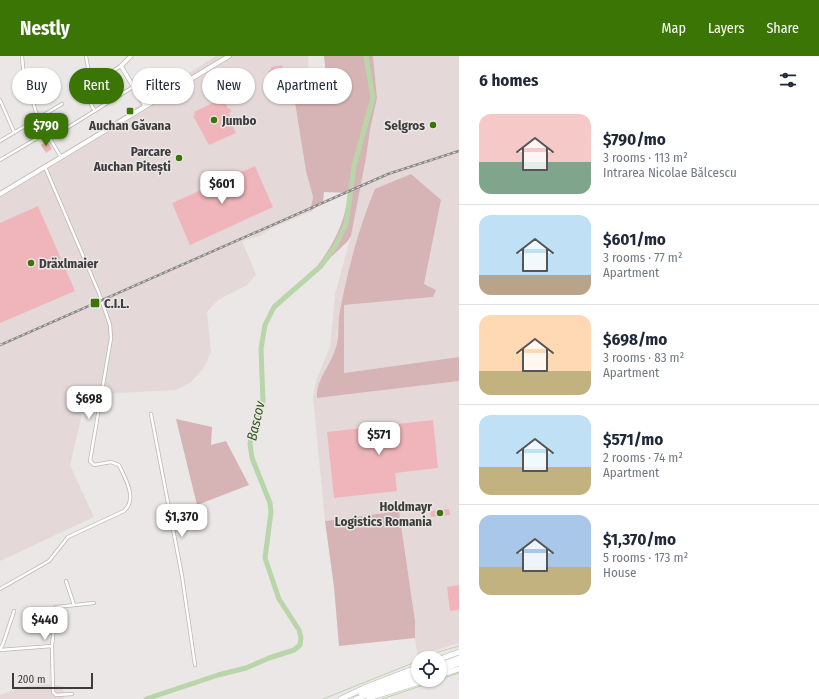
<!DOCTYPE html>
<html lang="en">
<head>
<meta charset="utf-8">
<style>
	body { margin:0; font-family:"Fira Sans Condensed",sans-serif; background:#f6f6f7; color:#1f2937; height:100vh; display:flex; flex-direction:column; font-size:15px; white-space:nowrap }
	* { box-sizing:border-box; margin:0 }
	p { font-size:13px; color:#747a83 }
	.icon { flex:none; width:22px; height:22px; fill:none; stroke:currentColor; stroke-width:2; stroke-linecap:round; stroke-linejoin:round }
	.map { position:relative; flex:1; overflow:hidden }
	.details { display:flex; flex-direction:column; background:#fff; width:360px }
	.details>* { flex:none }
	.banner { position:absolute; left:12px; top:12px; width:380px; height:36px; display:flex; gap:8px }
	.controls { position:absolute; left:411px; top:595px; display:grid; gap:8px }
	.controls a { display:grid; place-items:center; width:36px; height:36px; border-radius:50%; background:#fff; box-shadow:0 1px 3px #0004; font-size:20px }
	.scale { position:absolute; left:12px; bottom:10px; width:81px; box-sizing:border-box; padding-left:4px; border:2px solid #3d3b3b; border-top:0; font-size:11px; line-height:14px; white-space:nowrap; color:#3d3b3b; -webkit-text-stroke:3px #ebe7e7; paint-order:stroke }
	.price { position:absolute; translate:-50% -34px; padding:0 9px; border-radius:8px; background:#fff; color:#222; font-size:13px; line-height:26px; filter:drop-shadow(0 1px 2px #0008) }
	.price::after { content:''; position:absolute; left:50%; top:24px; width:12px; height:9px; margin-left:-6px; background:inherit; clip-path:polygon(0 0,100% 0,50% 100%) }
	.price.selected { background:#3b7506; color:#fff }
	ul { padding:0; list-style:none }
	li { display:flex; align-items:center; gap:12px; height:100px; padding:0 20px }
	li+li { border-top:1px solid #e0e1e3 }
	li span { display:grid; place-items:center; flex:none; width:112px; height:80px; border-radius:12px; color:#555 }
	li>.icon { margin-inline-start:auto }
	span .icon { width:48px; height:48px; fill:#fffc; stroke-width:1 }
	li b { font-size:17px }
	h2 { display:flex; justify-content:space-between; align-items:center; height:48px; padding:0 20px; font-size:17px }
	.pill { padding:0 14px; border-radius:18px; background:#fff; box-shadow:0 1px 3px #0004; font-size:14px; line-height:36px }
	.pill.selected { background:#3b7506; color:#fff }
	header { display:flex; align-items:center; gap:24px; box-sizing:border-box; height:56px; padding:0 20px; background:#3b7506; color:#fff }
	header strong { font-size:19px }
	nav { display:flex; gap:22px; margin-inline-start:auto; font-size:14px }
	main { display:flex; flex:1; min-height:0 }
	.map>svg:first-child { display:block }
	.built { fill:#e5d8d9 }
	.green { fill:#d6b3b5 }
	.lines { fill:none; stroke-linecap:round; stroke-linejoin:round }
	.stream { stroke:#b8d6a9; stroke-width:1 }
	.river { stroke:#b8d6a9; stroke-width:5 }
	.building { fill:#f0b5ba }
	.minor-casing { stroke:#bab6b6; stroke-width:4 }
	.tertiary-casing { stroke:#bab6b6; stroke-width:5 }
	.primary-casing { stroke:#bab6b6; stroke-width:5.5 }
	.motorway-casing { stroke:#bab6b6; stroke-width:6 }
	.minor { stroke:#fff; stroke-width:2.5 }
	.tertiary { stroke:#fff; stroke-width:3.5 }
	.primary { stroke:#fff; stroke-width:4 }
	.motorway { stroke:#fff; stroke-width:5 }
	.rail-casing { stroke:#8b8888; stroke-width:2.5 }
	.rail { stroke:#ebe7e7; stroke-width:1; stroke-dasharray:3; stroke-linecap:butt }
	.poi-dot { fill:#3b7506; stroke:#ebe7e7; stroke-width:1.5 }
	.labels { text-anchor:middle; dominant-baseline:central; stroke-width:3; stroke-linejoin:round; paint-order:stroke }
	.poi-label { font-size:13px; font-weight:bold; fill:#3d3b3b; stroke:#ebe7e7; text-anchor:start }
	.water-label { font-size:14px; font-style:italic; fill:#315518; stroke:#ebe7e7 }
</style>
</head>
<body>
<header>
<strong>Nestly</strong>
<nav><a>Map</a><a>Layers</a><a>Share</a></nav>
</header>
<main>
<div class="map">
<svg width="459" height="643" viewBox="0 0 459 643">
	<rect width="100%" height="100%" fill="#ebe7e7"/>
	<path class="built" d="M216 0H308L309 21 291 23 306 115 313 141 310 156 272 172 260 180 242 185 256 219 247 229 218 244 207 256 211 296 203 313 191 326 176 334 116 337 85 345 70 409 94 461 0 505V138Z
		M373 0H459V301L344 317V249L433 241 436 234 424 228 441 144 369 147 358 183 346 227 339 262 336 293 324 317 317 342 459 325V587L430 596 426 602 418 603 415 582V565L399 455 325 465 313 341 317 322 330 291 335 238 351 180 366 102 370 74 377 42Z
		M45 628 63 630 64 643H0V639L26 630Z"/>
	<path class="green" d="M324 0H373L377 42 370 74 366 102 351 180 347 186 331 201 318 216 316 212C336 184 343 170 349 137L324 136 323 145 310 156 313 141 306 115 291 22 326 20Z
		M411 118 441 144 424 228 436 234 433 241 344 249V317L459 301V325L317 342C316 323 331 309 336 291 339 281 338 270 339 260 347 217 358 173 375 133Z
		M176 363 212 371 211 389 226 385 249 429 197 449Z
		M399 455 415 565V582L339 590 334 531 325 465Z"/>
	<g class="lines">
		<path class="stream" d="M428 602 431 598 459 590
			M323 643 418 605
			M382 643 459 617"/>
		<path class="river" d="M146 643 218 619 246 612 269 602 294 594 300 589 301 582 299 574 279 543 265 502 271 456 270 447 252 402 250 388 252 374 263 345 261 293 265 269 274 251 321 210 336 189 346 168 354 110 373 42 366 0"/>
	</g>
	<path class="building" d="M282 9 283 12H286L291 44 277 47 276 45H274L273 28H271L268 15 271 14V11Z
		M219 44 220 47 225 45 228 53 230 52 231 56 229 57 234 68 232 69 236 77 209 89 193 60 195 59 194 56Z
		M47 85 52 93 46 97 41 89Z
		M255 110 273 151 190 189 172 147Z
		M38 150 75 235 0 267V167Z
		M433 364 438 412 395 417 397 435 334 442 327 376Z
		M449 453 450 459 431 461 430 455Z
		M459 529V554L450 555 447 531Z"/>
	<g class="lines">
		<defs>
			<path id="minor" d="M22 0 23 12 38 63 61 101
				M86 0 90 24 94 26 121 10
				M92 26C87 37 88 45 95 55
				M0 44 14 76
				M59 77 133 31
				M0 85 62 48
				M0 104 46 77
				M151 358 182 520 195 609
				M66 525 74 549
				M0 533 49 505 68 481 124 455C138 443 125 422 119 409L111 406 94 409 90 405 111 282 110 269 99 237 45 111
				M0 593 3 588 14 555
				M0 594 52 590
				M72 638 56 639 53 636 52 590 56 551 94 547"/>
			<path id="tertiary" d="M131 0 121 10 145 50"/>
			<path id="primary" d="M0 138 229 0"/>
			<path id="motorway" d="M440 603 459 596
				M440 609 459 602
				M440 614 459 607
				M440 619 459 613
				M361 637 418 616
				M369 642 426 624
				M341 643 366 631 418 611
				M356 643 418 621"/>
		</defs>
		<use href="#minor" class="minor-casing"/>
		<use href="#tertiary" class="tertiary-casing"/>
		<use href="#primary" class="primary-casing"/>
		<use href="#motorway" class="motorway-casing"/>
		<use href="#minor" class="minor"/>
		<use href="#tertiary" class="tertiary"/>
		<use href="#primary" class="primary"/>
		<use href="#motorway" class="motorway"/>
		<defs>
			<path id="rail" d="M0 289 388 118 459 95"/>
		</defs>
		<use href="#rail" class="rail-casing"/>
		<use href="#rail" class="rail"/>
	</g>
	<g class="poi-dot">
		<rect x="126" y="51" width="8" height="8" rx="2"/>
		<circle cx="214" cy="64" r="4"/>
		<circle cx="433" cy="69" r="4"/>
		<circle cx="179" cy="102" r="4"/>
		<circle cx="31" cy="207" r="4"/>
		<rect x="90" y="242" width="10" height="10" rx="2"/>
		<circle cx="440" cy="457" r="4"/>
	</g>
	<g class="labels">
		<g class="poi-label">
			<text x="222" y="64">Jumbo</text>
			<text x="130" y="69" text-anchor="middle">Auchan Găvana</text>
			<text x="425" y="69" text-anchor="end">Selgros</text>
			<text x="171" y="95" text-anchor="end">Parcare<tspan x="171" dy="15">Auchan Pitești</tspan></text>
			<text x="39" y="207">Dräxlmaier</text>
			<text x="104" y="247">C.I.L.</text>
			<text x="432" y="450" text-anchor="end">Holdmayr<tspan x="432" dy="15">Logistics Romania</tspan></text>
		</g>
		<g class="water-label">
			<text transform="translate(256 365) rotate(-77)">Bascov</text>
		</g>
	</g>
</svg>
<div class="controls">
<a><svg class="icon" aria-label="locate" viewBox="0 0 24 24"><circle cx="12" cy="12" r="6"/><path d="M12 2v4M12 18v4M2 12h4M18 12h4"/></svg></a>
</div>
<div class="scale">200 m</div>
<b class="price selected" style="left:46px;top:91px">$790</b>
<b class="price" style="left:222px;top:149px">$601</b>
<b class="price" style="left:89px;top:364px">$698</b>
<b class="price" style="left:379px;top:400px">$571</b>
<b class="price" style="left:182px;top:482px">$1,370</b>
<b class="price" style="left:45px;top:585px">$440</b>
<div class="banner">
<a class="pill">Buy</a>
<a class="pill selected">Rent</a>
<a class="pill">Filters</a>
<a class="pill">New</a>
<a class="pill">Apartment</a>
</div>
</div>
<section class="details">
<h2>6 homes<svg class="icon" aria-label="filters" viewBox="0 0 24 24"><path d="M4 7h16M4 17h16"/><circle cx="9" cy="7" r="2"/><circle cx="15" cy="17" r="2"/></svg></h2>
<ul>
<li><span style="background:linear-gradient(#f6c9c9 60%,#7fa58c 0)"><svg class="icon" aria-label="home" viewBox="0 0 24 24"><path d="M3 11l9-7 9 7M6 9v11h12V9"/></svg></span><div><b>$790/mo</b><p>3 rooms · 113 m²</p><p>Intrarea Nicolae Bălcescu</p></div></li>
<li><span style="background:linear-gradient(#bfe0f5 75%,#b9a48a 0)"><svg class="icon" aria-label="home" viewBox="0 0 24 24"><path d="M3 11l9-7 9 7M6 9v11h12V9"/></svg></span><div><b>$601/mo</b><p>3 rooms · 77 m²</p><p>Apartment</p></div></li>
<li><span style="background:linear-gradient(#ffd9b3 70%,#c2b280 0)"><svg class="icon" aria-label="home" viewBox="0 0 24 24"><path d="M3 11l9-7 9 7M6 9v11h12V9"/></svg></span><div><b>$698/mo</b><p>3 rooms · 83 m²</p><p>Apartment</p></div></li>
<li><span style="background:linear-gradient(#bfe0f5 65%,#c2b280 0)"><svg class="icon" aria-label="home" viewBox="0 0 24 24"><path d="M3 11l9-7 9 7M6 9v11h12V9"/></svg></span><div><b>$571/mo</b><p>2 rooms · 74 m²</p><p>Apartment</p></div></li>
<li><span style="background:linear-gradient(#a9c7e8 65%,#c2b280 0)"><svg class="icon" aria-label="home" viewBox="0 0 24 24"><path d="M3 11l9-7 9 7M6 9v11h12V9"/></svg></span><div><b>$1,370/mo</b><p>5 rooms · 173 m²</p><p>House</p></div></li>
</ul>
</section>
</main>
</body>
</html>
